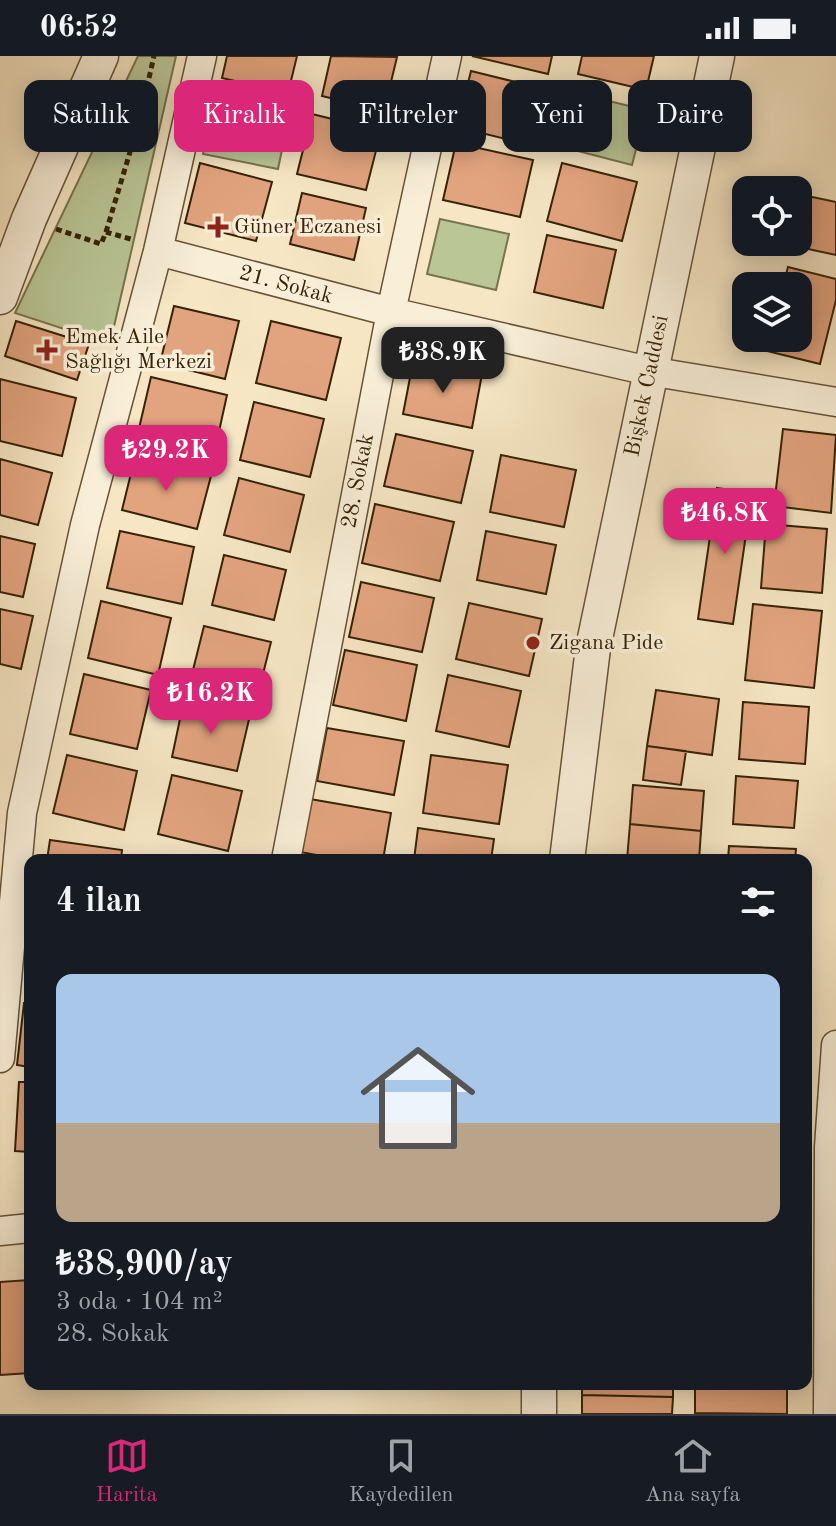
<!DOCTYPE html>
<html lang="tr">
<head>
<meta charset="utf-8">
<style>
	body { margin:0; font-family:"Old Standard TT",serif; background:#20242c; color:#f1f3f6; height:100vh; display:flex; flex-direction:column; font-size:30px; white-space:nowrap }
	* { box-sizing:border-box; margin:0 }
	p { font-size:26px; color:#9ea1a6 }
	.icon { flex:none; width:44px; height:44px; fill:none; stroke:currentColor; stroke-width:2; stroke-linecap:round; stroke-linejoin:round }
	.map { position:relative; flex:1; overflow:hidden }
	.drawer { position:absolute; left:24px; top:798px; width:788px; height:536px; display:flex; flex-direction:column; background:#171b24; border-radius:16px; box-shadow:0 4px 20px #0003 }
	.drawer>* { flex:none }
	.top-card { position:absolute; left:24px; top:24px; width:788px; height:72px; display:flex; gap:16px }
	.tools { position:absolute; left:732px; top:120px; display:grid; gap:16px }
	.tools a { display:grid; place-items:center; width:80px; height:80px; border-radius:16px; background:#171b24; box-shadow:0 4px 20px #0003; font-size:40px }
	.price { position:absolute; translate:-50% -68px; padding:0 18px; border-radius:16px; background:#db2777; color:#fff; font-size:26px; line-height:52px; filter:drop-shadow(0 2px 4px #0008) }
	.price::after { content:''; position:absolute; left:50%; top:48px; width:24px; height:18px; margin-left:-12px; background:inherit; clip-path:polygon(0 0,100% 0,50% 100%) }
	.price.current { background:#222; color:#fff }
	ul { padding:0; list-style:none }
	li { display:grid; align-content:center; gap:16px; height:424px; padding:0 32px }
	li span { display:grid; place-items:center; height:248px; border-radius:16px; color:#555 }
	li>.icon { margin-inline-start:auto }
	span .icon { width:144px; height:144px; fill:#fffc; stroke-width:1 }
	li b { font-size:34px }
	h2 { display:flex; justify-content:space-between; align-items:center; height:96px; padding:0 32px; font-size:34px }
	.chip { padding:0 28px; border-radius:16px; background:#171b24; box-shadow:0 4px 20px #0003; font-size:28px; line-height:72px }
	.chip.current { background:#db2777; color:#fff }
	.status { display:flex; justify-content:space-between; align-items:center; height:56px; padding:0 40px; background:#171b24; direction:ltr }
	.status svg { height:22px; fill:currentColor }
	.tab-bar { display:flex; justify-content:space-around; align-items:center; height:112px; border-top:2px solid #363941; background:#171b24; font-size:22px; color:#9ea1a6 }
	.tab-bar a { display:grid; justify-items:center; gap:4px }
	.tab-bar .current { color:#db2777 }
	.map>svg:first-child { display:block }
	.green { fill:#bac696; stroke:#78744e; stroke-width:2 }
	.building { fill:#e2a47f; stroke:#362206; stroke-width:2 }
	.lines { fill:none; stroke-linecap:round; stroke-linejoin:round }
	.minor-casing { stroke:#665336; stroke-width:31 }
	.tertiary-casing { stroke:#665336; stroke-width:37 }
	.path { stroke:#362206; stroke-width:5; stroke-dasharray:6 4; stroke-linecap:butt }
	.minor { stroke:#f9efd9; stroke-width:28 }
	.tertiary { stroke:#f9efd9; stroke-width:34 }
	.poi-dot { fill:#8f2418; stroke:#f9efd9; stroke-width:3 }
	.labels { text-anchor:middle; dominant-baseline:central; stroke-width:7; stroke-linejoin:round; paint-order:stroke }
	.poi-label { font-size:22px; fill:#362206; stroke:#f9efd9; text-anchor:start }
	.street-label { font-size:22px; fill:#362206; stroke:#f9efd9 }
</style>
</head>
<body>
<div class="status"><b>06:52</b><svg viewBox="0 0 49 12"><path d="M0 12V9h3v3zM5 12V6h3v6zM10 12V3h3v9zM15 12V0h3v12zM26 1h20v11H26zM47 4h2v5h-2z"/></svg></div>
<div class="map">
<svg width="836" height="1358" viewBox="0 0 836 1358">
	<rect width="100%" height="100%" fill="#f6e6c4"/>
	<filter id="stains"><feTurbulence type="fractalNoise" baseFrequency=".0025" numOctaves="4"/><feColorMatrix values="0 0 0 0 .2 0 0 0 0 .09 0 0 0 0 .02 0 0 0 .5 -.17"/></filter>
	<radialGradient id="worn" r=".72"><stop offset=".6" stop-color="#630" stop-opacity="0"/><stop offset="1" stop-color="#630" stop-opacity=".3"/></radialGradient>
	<path class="green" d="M138 0H176L110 288 15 257Z
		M215 40 290 55 278 113 203 98Z
		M588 40 646 54 632 109 574 94Z
		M440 163 509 178 496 234 427 218Z"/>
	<path class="building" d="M227 0H297L288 37 222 22Z
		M331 0 397 1 384 55 322 40Z
		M472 0H552L548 18Z
		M582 0H654L646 34 578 18Z
		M471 15 548 34 534 90 457 71Z
		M312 58 381 75 366 134 297 118Z
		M456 87 533 104 520 161 443 144Z
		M200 107 272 126 256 185 185 167Z
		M562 107 637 126 622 185 547 165Z
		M302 137 366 152 354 204 290 188Z
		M798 138 836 146V199L785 188 798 186Z
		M547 179 616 194 603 252 534 236Z
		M788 211 836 223V244L820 308 767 295 770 282H798V230H783Z
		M174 250 239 265 225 323 160 307Z
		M16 265 89 288 77 324 5 300Z
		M271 265 341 282 326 344 256 327Z
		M413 306 482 318 472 372 403 358Z
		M151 321 227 339 214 398 137 381Z
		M0 323 76 342 62 400 0 385Z
		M254 346 324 363 310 421 240 404Z
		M783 373 836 379 831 457 774 450Z
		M396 378 473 395 461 447 384 430Z
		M501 399 576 414 564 471 490 456Z
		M135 401 211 420 197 473 122 454Z
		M0 403 52 417 38 469 0 459Z
		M239 422 304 439 290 496 224 479Z
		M717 432 752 437 733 568 698 563Z
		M375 448 454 466 440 525 362 507Z
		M766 468 827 473 822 537 761 532Z
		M120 475 194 491 182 548 107 532Z
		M486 475 556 489 546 538 477 524Z
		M0 480 35 488 23 541 0 536Z
		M224 499 286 514 274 564 212 549Z
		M361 526 434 542 422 596 349 581Z
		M101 545 171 562 158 619 88 602Z
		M469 547 542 563 529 620 456 603Z
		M753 548 822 555 814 632 745 624Z
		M0 553 33 560 21 613 0 608Z
		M204 570 271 586 258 638 191 622Z
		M345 594 417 609 406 665 333 649Z
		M84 618 151 634 137 693 70 678Z
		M448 619 521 635 509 691 436 675Z
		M656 634 719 643 712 699 647 690Z
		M184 644 250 659 237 715 172 701Z
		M743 646 809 651 805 708 739 703Z
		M327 672 404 685 394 739 317 725Z
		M647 690 686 695 681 729 643 724Z
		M67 699 137 715 124 774 53 757Z
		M431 699 508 709 499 768 423 757Z
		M172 719 242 735 228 795 158 778Z
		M736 720 798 725 794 772 733 768Z
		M633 729 704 735 701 775 630 768Z
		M310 743 391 757 383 804H344L300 796Z
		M630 768 701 775 699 804H627Z
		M418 772 494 783 491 804H414Z
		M50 784 122 794 121 804H47Z
		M729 790 796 793 795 804H728Z
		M24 947H30V1011L17 1009Z
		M19 1026H30V1096L15 1095Z
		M29 1224 30 1317 0 1319V1226Z
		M582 1328H673V1341L582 1339Z
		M695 1328H787V1358L695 1357Z
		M582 1339 673 1341 672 1358H582Z"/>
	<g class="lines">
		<defs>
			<path id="minor" d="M158 195 391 256 649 315 836 346
				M286 804 391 256 447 0
				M0 1002 22 757 85 469 158 195 202 0
				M0 1175 30 1172
				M828 1358 829 1091 836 989"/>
			<path id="tertiary" d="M0 241 29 163 101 0
				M567 804 593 592 717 0
				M539 1358V1328"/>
		</defs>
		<use href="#minor" class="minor-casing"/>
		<use href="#tertiary" class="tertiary-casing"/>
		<path class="path" d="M56 173 101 188 106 176 134 184
			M106 176 139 66 154 0"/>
		<use href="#minor" class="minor"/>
		<use href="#tertiary" class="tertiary"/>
	</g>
	<g class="poi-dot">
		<path d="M214 159h8v8h8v8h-8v8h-8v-8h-8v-8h8z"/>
		<path d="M43 282h8v8h8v8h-8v8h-8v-8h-8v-8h8z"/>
		<circle cx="533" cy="587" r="8"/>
	</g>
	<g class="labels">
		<g class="poi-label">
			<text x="234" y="171">Güner Eczanesi</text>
			<text x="65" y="281">Emek Aile<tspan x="65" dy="25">Sağlığı Merkezi</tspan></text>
			<text x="549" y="587">Zigana Pide</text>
		</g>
		<g class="street-label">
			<text transform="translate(286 229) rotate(15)">21. Sokak</text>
			<text transform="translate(647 330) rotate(-78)">Bişkek Caddesi</text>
			<text transform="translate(358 425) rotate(-79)">28. Sokak</text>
		</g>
	</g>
	<rect width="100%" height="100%" filter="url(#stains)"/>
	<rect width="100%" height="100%" fill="url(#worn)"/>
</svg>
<div class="tools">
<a><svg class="icon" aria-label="locate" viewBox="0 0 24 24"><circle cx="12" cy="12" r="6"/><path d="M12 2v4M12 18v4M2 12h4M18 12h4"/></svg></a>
<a><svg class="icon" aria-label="layers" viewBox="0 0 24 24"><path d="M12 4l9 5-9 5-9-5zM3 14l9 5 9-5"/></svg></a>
</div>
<b class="price current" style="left:443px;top:339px">₺38.9K</b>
<b class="price" style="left:166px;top:437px">₺29.2K</b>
<b class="price" style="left:725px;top:500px">₺46.8K</b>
<b class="price" style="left:211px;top:680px">₺16.2K</b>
<div class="top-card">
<a class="chip">Satılık</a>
<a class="chip current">Kiralık</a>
<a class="chip">Filtreler</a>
<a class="chip">Yeni</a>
<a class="chip">Daire</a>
</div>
<section class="drawer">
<h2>4 ilan<svg class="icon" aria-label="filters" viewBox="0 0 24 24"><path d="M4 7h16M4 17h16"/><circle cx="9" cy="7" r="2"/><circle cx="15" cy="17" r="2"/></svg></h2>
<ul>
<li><span style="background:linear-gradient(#a9c7e8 60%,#b9a48a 0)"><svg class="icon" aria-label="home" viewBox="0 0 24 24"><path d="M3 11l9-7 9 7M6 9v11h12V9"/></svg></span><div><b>₺38,900/ay</b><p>3 oda · 104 m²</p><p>28. Sokak</p></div></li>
</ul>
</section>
</div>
<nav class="tab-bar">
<a class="current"><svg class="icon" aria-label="map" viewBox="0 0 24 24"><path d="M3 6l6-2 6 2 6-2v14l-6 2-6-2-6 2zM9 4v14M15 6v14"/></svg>Harita</a>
<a><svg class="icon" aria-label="saved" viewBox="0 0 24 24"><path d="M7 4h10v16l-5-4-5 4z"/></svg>Kaydedilen</a>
<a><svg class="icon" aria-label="home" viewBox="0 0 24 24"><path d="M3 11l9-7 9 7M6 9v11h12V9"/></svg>Ana sayfa</a>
</nav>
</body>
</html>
